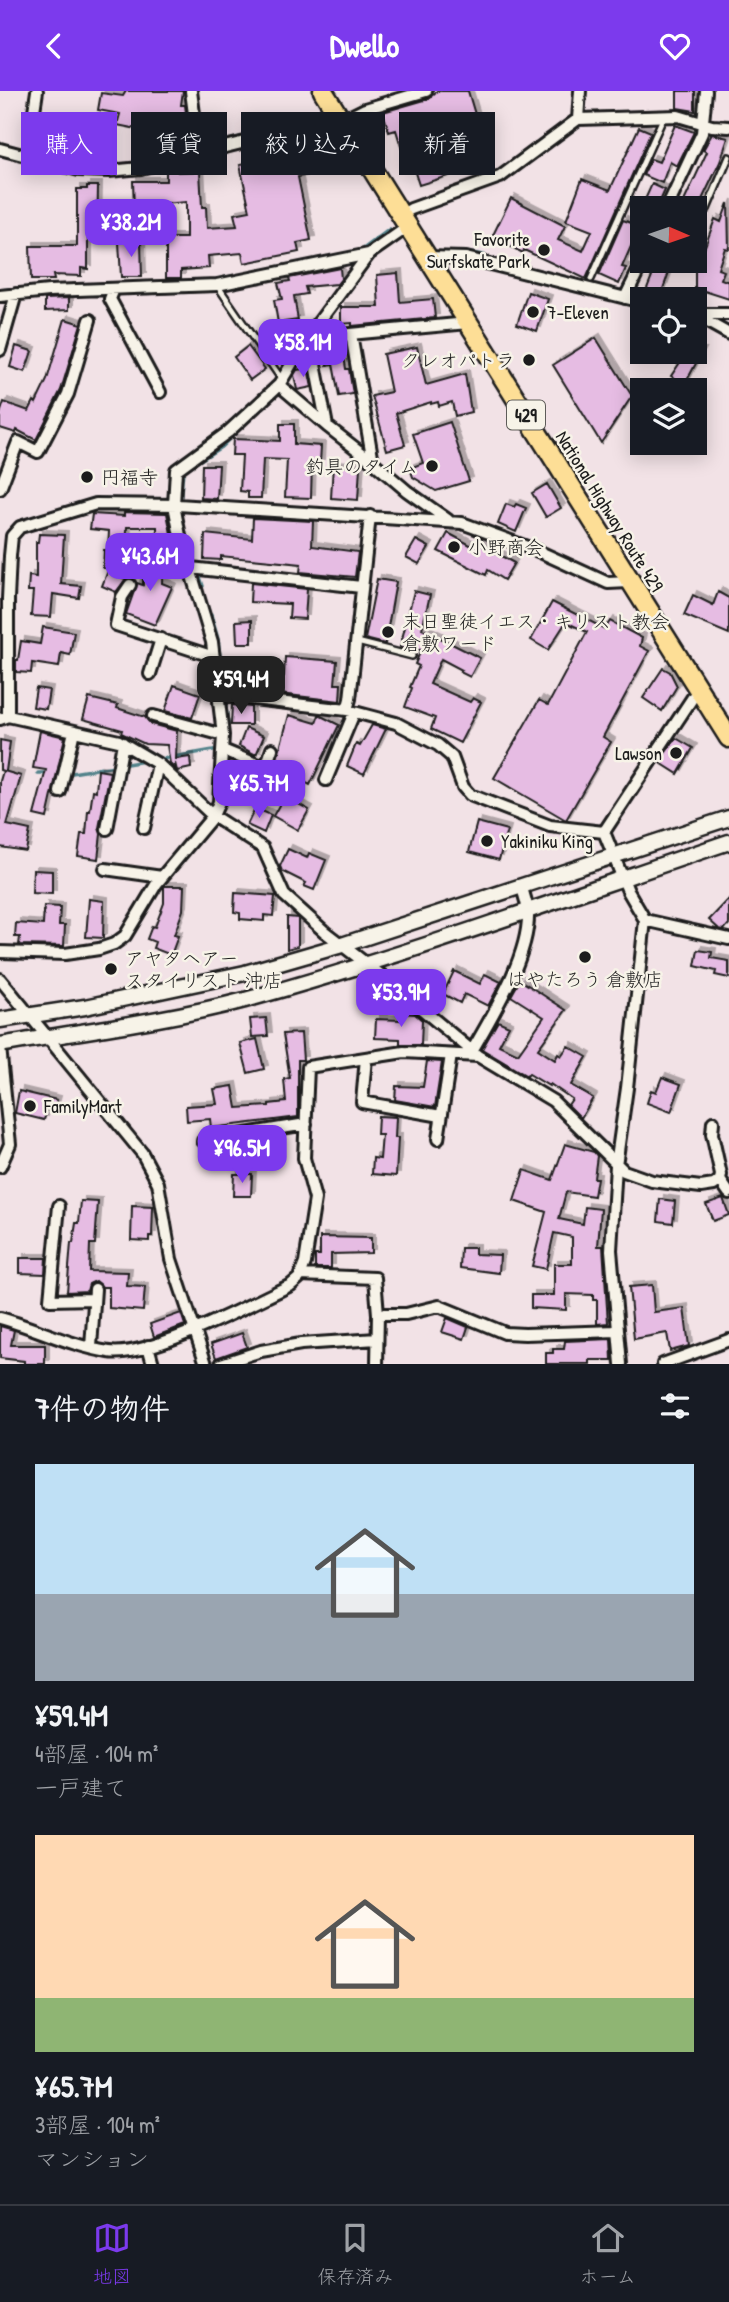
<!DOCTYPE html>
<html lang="ja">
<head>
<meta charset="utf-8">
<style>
	body { margin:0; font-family:"Patrick Hand","Klee One",sans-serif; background:#20242c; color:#f1f3f6; height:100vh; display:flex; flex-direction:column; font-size:26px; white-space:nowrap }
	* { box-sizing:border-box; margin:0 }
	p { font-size:23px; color:#9ea1a6 }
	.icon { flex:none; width:38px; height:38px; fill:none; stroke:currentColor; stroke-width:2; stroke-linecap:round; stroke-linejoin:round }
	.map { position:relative; height:1273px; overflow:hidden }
	.sheet { display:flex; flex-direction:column; background:#171b24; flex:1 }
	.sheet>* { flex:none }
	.banner { position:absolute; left:21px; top:21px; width:688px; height:63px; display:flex; gap:14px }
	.needle { width:46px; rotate:92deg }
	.fabs { position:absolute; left:630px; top:105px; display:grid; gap:14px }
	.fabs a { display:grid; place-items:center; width:77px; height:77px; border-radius:0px; background:#171b24; box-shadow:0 4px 18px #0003; font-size:35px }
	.price { position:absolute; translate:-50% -60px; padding:0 16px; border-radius:14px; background:#7c3aed; color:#fff; font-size:23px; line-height:46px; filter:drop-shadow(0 2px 4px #0008) }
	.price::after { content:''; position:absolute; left:50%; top:42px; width:21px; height:16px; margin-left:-10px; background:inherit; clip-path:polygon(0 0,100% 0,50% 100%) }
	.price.on { background:#222; color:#fff }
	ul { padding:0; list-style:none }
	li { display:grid; align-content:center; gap:14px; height:371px; padding:0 35px }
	li span { display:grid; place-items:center; height:217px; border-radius:0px; color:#555 }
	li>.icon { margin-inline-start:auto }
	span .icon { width:126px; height:126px; fill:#fffc; stroke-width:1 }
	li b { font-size:30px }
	h2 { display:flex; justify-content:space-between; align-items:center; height:84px; padding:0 35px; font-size:30px }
	.pill { padding:0 24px; border-radius:0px; background:#171b24; box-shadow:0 4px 18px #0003; font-size:24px; line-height:63px }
	.pill.on { background:#7c3aed; color:#fff }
	header { display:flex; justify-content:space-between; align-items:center; height:91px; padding:0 35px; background:#7c3aed; color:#fff; font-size:32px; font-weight:800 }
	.menu { display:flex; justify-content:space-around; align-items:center; height:98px; border-top:2px solid #363941; background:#171b24; font-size:19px; color:#9ea1a6 }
	.menu a { display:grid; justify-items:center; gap:4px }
	.menu .on { color:#7c3aed }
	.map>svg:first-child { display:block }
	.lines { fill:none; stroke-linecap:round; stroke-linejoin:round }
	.stream { stroke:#53838b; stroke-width:3.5 }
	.building { fill:#e6bce3; stroke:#1c1c1c; stroke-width:2; filter:url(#shadow) }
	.service-casing { stroke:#1c1c1c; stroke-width:10 }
	.minor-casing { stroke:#1c1c1c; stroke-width:16 }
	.tertiary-casing { stroke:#1c1c1c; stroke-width:19 }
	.trunk-casing { stroke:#1c1c1c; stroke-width:23 }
	.service { stroke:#f7f3e8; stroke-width:5 }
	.minor { stroke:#f7f3e8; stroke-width:10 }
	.tertiary { stroke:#f7f3e8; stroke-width:14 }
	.trunk { stroke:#fdde96; stroke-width:18 }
	.poi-dot { fill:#1c1c1c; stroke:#f7f3e8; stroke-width:2.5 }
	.labels { text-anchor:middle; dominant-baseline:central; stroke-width:5; stroke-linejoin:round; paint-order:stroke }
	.shield { fill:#f7f3e8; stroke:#5e5c59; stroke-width:2 }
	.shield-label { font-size:18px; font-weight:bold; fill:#1c1c1c }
	.poi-label { font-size:19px; fill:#1c1c1c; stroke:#f7f3e8; text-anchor:start }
	.street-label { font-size:19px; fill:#1c1c1c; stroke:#f7f3e8 }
</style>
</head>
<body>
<header><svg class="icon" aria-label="back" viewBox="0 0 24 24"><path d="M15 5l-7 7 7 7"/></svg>Dwello<svg class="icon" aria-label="heart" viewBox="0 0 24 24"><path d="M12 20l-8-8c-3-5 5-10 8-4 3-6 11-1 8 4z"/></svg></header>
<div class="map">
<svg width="729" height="1273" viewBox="0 0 729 1273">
	<defs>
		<filter id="shadow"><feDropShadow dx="4" dy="-4" stdDeviation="0" flood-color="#0004"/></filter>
	</defs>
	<rect width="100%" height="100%" fill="#f2e2e6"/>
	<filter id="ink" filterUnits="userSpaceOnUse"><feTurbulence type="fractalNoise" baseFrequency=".0143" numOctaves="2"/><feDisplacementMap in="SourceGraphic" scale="14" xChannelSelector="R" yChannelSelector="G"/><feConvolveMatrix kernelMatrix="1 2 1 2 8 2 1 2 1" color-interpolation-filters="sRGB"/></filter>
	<g filter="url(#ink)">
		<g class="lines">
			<path class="stream" d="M33 61 84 75
				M153 69 321 25
				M464 161 484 164
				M358 162 390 138
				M541 180 562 186
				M213 189 233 185
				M0 199 34 196
				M634 204 652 208
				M180 412 183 380 221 356 270 309
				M183 437 203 495
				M211 524 218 548 228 633
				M156 669 219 658
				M38 682H48
				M66 683 145 670"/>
		</g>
		<path class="building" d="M126 0H183L181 14H185L189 45 169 48 168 62 156 61 157 42 117 34 120 23 98 19 101 2 123 5Z
			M437 0H468L488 67 475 71 477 76 419 94 408 60 403 62 396 39 389 41 383 21 428 8Z
			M677 0H695V20L677 17Z
			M675 34 694 41 677 75 670 71 662 92 643 84 651 68 659 71Z
			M639 36 651 41 586 188 524 159 523 162 492 146 511 107 565 135 558 149 583 160 592 140 566 130 582 88 610 99Z
			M712 43 728 47 720 71 698 117H681L707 61 703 59Z
			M331 60 335 79 298 86 311 149 297 152 299 161 244 172 242 162 208 165 209 177 181 179V187H166V147H186V111L151 114V145L135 146 133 90H166V79L178 76V81L200 80 202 116H206L207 137 237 135 234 123 250 120 240 74 288 65 297 67Z
			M652 93 665 99 657 117H642V149L635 146 622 176 626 177 619 193 599 184 623 129 634 133Z
			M87 95H98L97 148H88V178L81 177V185L53 184 54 189H31L30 155H77V98H87Z
			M728 112 729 158 725 157 718 178 724 180 721 188 729 191V208L695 197V154L704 158 715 128 721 131Z
			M119 151H141L142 186H121Z
			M658 170H673L660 206 646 200Z
			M340 177 341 188 337 193 305 196 307 203 294 205 298 229 278 232 274 209 282 208 278 192 290 190 289 187Z
			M398 182 400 211 433 208 435 227 352 235V232L341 233V216H379L377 184Z
			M528 201 548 208 537 240 517 233Z
			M69 207V219L45 220V208Z
			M65 228 81 233 61 299 36 349 17 339 16 342 0 337V323L4 311 29 320 34 310 36 312 47 289Z
			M596 247 632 305 601 352 553 274Z
			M342 253 346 278H349L353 303 339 305 333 273 327 274 324 255Z
			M16 255 32 260 25 281 10 276Z
			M248 255 265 278 250 289 234 266Z
			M417 256 426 294 465 283 471 321 455 325 452 311 439 315 438 311 431 313V311L396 322 405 354 387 359 372 305 391 301 383 263Z
			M687 261H702L685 293 671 285Z
			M308 277 312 296 297 299 294 284 297 279Z
			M450 331 469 390 436 400 413 386 410 377 423 372 413 343Z
			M280 333H294V353L321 355 320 372 312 371 311 407 285 406 287 369 263 368 261 407H248V401L240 400 242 364H232L233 348 280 350Z
			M202 374H219L217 408 201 407Z
			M333 374 360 376 358 409 331 407Z
			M547 393 561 417 546 426 532 402Z
			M506 413 514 416 516 413 526 417 516 441 498 433Z
			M124 421 167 422 173 453 157 452V436H127L126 457H120L118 485 126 488 116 501 102 495 109 477H103L104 459H108L109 440 90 438 92 423 124 425Z
			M253 427 313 430 312 455 358 461 355 486 300 481 301 473 221 465V469L204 468 205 443 252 448Z
			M448 442 474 456 476 451 514 472 504 489 488 479 486 484 438 460Z
			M39 443 64 444 61 493 81 495 79 507 53 503 51 526 31 525 33 500H28L29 485 36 486V451H38Z
			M416 449 429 456 419 473 406 466Z
			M143 467 163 468 162 492 172 496 155 534 126 523 137 492 143 494Z
			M377 488 396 491 385 553 365 548Z
			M251 492 307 498 305 528 289 527 290 513 250 511Z
			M414 500 430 504 422 538 480 567 470 586 460 581 462 579 441 568 430 593 470 611 473 607 481 611 460 652 431 638 435 627 405 616 412 597 410 596 419 575 415 573 421 559 400 556Z
			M718 501 729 507V543L684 524 693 504 713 514Z
			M552 511 605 538 610 530 642 547 640 555 649 560 603 646 611 651 566 729 494 687 539 609 548 614 587 541 566 531 548 559 531 549Z
			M252 529V552H237L236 530Z
			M43 536 74 541 70 564 61 562 59 576 32 572 31 582 16 581V569H18L21 550 40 553Z
			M285 566 337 570 335 593H341L340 610 228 597 229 580 284 585Z
			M663 577 670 581 677 595 662 620 643 607Z
			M174 594 200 603 192 627 165 620Z
			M36 597 49 599 46 618 33 616Z
			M89 607 118 614 117 617 145 626 151 633 177 640 176 668 190 666 191 677 177 680 175 672V678L170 673 167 654 145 653 121 642 122 639 83 628Z
			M232 614 251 616V634H231Z
			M289 624 316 632 319 624 339 634 310 694 296 687 300 679 277 668Z
			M372 634 386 638 364 683 347 675 356 653 360 655Z
			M246 637 264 645 256 664 239 655Z
			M40 640 65 646 47 727 34 724 46 679 33 677Z
			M676 647 693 657 678 683 659 671Z
			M0 649 10 651 6 680H4L21 685 7 734 30 739 26 760 0 756V690L3 680 0 679Z
			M238 674 250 679 242 699 229 694Z
			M98 679 110 681 99 737 101 743 98 768 78 765 81 743H86L88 720H90L93 699 96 700Z
			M284 705 309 719 298 739 273 725Z
			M255 717 271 724 264 742 247 734Z
			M477 731 507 739 499 769 469 761Z
			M288 758 307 767 309 762 326 769 314 799 304 795 306 792 282 780 280 775Z
			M33 779 52 780V803L32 802Z
			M164 795H184L183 819 174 844 178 845 171 864 153 857 155 851 147 848 152 835 155 836 164 812Z
			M235 802 275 805 273 825 264 824V830L240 828V822L234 821Z
			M89 808 104 810 103 847 86 846Z
			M729 808V833L724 839 719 838 709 829Z
			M44 815 60 816 59 834H65L64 855 19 854 20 846H15L16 832 43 834Z
			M287 826 298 827V855L287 858Z
			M698 859 712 861 711 867 729 870V887L715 884 716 880 695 875Z
			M454 880 480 893 485 883 501 891 488 915 464 903 460 912 443 903Z
			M520 889 566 919 538 958 555 969 558 963 561 965 568 955 587 966 571 994 593 1007 581 1027 568 1014 572 1008 550 993 549 995 529 983 527 985 482 958 498 930 509 935 499 954 518 963 544 926 511 905Z
			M401 922 415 923 422 929 421 954H400V948L375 947 376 928 401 929Z
			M266 927 268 945 252 946 250 928Z
			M301 942 303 969H298V1026L211 1037 210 1028 187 1030 186 1015 217 1013 214 998 233 995 237 1017 269 1015V1013L286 1011 284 988 290 987 283 943Z
			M257 948 264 978 248 982 240 952Z
			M427 970 442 971 435 1016 395 1009 396 995 423 996Z
			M662 986 681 993 671 1021 647 1012 651 999 656 1001Z
			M19 1000 57 1009 54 1020 47 1019 44 1029 15 1022Z
			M378 1025 396 1026 395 1047H398L396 1085 372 1083 373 1067 380 1068 382 1044H377Z
			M565 1053 594 1061 597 1065 594 1087H597L594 1105 566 1101 559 1128 583 1133 585 1116 601 1118 598 1155H603L608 1232 597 1233V1209H593V1204L566 1203V1219L531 1217V1204H554V1173H572V1146L554 1142 546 1178 532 1175 546 1121 514 1110 524 1079 552 1089Z
			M234 1083H252L251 1105H233Z
			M723 1107 729 1124 713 1130 706 1113Z
			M660 1108 675 1110 673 1132 658 1130Z
			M81 1110 98 1111 95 1153H90L89 1180 128 1181 127 1195 145 1196 143 1220 109 1217V1196H102L96 1190 89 1193 87 1200 67 1201 71 1152H73L76 1132H79Z
			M132 1115 153 1116 152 1145H149V1150L131 1149Z
			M320 1146 371 1147V1162L331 1163V1177H315V1164H320Z
			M461 1157H475V1163L500 1164 499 1182 460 1177Z
			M20 1167H46L45 1183 20 1182Z
			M652 1194 654 1221 684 1217 689 1255 670 1260 667 1242 634 1248 629 1196Z
			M181 1222 185 1234 154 1246 150 1233Z
			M447 1227 468 1236 464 1248 442 1241Z
			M0 1235 14 1239 11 1254H45V1273H24V1270L0 1267Z
			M242 1242 247 1256 216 1267 211 1253Z
			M611 1248 612 1269H590V1273H546V1262H553V1258H564L565 1250Z"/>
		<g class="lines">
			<defs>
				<path id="service" d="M707 118 729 66
					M591 188 664 25
					M217 194 282 289
					M357 551 412 565"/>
				<path id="minor" d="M191 0 199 61
					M34 20 37 0
					M578 28 678 25 712 35 729 36
					M0 58 79 79 109 80 141 77 353 24 365 18 426 0
					M667 117 702 42 706 0
					M401 124 411 118 500 86 578 28 580 0
					M427 166 466 167 642 211
					M114 198 110 208 160 301
					M0 205 49 200 217 194 369 163
					M625 207 643 170
					M698 223H729
					M695 224 729 243
					M351 243 373 371 407 400 448 429
					M307 247 468 232
					M310 247 327 335
					M0 259 16 203
					M279 294 327 335 373 371
					M0 398 18 351 38 361 68 303 90 229
					M132 475 135 459 185 461
					M191 477 361 496
					M130 494 122 506 116 534 214 566
					M150 583 161 548
					M218 604 347 619 396 632 438 654 452 666 463 696 470 704 550 735 604 741
					M347 619 350 608 370 425
					M8 625V508L10 465 12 445 20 436 96 413 178 414 462 432 538 460 608 492 629 491
					M153 625 223 644
					M0 628 8 625 119 650 158 673 213 725 263 757 284 804 325 841 381 884 478 965 553 1010 624 1080 652 1090 701 1096 714 1094 720 1089 721 1084 712 1043 713 1031
					M223 659 266 677
					M326 689 354 622
					M60 701 74 640
					M255 708 272 658
					M144 737 158 673
					M107 738 123 652
					M604 741 628 800 645 829 627 997 616 1074 611 1159 621 1273
					M604 741 699 597
					M105 778 162 786
					M645 829 729 848
					M0 861 65 863 99 858 114 853 125 845 157 792 213 725 219 711 223 644 212 551 180 445 174 414 176 379 228 341 279 294 307 247 369 163 409 135
					M0 888 142 1062 158 1092 171 1168 206 1273
					M0 956 10 1053 0 1076
					M472 960C493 923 530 864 528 821 527 812 524 803 521 794
					M366 967 362 1011 441 1025
					M438 1048 451 964
					M203 1050 306 1033
					M720 1089 729 1102
					M59 1115 50 1209 94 1208
					M300 1184 375 1187 378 1223 377 1273
					M378 1223H406L439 1215 505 1242 525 1243 617 1240
					M0 1227C36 1237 71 1255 109 1261 149 1267 251 1213 291 1194L299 1187 305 1172 315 1108 304 1067 308 976 404 961 478 965
					M148 1255 153 1273
					M91 1256 95 1198
					M221 1273 261 1260 301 1253 377 1248
					M663 1273 729 1249"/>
				<path id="tertiary" d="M0 929 85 916 245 882 342 854 729 727
					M0 954C82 940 165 930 245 909 409 864 568 805 729 751"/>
				<path id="trunk" d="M323 0 729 647"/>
			</defs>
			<use href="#service" class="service-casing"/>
			<use href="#minor" class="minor-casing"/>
			<use href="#tertiary" class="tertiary-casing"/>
			<use href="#trunk" class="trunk-casing"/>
			<use href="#service" class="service"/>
			<use href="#minor" class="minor"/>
			<use href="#tertiary" class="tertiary"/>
			<use href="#trunk" class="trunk"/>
		</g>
	</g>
	<g class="poi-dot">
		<circle cx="544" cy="159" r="7"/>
		<circle cx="533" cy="221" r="7"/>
		<circle cx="529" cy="269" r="7"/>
		<circle cx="432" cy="375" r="7"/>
		<circle cx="87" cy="386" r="7"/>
		<circle cx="454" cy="456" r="7"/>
		<circle cx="388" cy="541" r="7"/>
		<circle cx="676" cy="662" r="7"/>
		<circle cx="487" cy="750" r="7"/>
		<circle cx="585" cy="866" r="7"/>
		<circle cx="111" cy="878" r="7"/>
		<circle cx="30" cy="1015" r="7"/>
	</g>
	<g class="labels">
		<rect class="shield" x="507" y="309.5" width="38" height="29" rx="5"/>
		<g class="shield-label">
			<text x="526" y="324">429</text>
		</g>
		<g class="poi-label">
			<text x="530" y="148" text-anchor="end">Favorite<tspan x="530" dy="22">Surfskate Park</tspan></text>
			<text x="547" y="221">7-Eleven</text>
			<text x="515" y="269" text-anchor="end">クレオパトラ</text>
			<text x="418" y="375" text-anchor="end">釣具のタイム</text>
			<text x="101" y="386">円福寺</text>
			<text x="468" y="456">小野商会</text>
			<text x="402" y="530">末日聖徒イエス・キリスト教会<tspan x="402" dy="22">倉敷ワード</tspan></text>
			<text x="662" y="662" text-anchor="end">Lawson</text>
			<text x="501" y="750">Yakiniku King</text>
			<text x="125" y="867">アヤタヘアー<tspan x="125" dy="22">スタイリスト 沖店</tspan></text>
			<text x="585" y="888" text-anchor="middle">はやたろう 倉敷店</text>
			<text x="44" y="1015">FamilyMart</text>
		</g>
		<g class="street-label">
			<text transform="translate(610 420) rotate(58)">National Highway Route 429</text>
		</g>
	</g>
</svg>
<div class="fabs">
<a><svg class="needle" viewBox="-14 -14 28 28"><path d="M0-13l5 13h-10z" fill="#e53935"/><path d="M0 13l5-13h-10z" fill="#9ea1a6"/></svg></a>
<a><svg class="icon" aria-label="locate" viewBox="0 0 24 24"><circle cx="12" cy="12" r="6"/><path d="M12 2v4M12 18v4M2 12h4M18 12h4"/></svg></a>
<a><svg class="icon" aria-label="layers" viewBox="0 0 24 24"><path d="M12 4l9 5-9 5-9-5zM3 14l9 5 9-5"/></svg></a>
</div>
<b class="price" style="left:131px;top:168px">¥38.2M</b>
<b class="price" style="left:303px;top:288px">¥58.1M</b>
<b class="price" style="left:150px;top:502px">¥43.6M</b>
<b class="price on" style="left:241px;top:625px">¥59.4M</b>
<b class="price" style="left:259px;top:729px">¥65.7M</b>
<b class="price" style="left:401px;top:938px">¥53.9M</b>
<b class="price" style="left:242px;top:1094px">¥96.5M</b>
<div class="banner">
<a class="pill on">購入</a>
<a class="pill">賃貸</a>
<a class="pill">絞り込み</a>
<a class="pill">新着</a>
</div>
</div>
<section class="sheet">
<h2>7件の物件<svg class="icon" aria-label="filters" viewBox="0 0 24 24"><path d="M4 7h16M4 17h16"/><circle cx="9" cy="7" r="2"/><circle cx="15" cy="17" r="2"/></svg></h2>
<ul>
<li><span style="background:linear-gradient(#bfe0f5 60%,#9aa5b1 0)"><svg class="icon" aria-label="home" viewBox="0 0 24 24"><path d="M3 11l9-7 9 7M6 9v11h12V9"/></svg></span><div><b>¥59.4M</b><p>4部屋 · 104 m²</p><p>一戸建て</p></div></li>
<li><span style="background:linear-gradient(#ffd9b3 75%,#8fb573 0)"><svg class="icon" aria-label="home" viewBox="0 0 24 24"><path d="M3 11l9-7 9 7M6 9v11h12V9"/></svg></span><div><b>¥65.7M</b><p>3部屋 · 104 m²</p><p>マンション</p></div></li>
</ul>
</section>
<nav class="menu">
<a class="on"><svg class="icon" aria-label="map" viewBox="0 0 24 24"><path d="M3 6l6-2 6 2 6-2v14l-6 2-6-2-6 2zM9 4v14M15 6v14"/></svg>地図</a>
<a><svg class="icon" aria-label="saved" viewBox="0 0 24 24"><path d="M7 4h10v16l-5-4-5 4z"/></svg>保存済み</a>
<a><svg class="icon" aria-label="home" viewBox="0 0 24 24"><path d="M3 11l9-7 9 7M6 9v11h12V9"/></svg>ホーム</a>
</nav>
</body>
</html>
